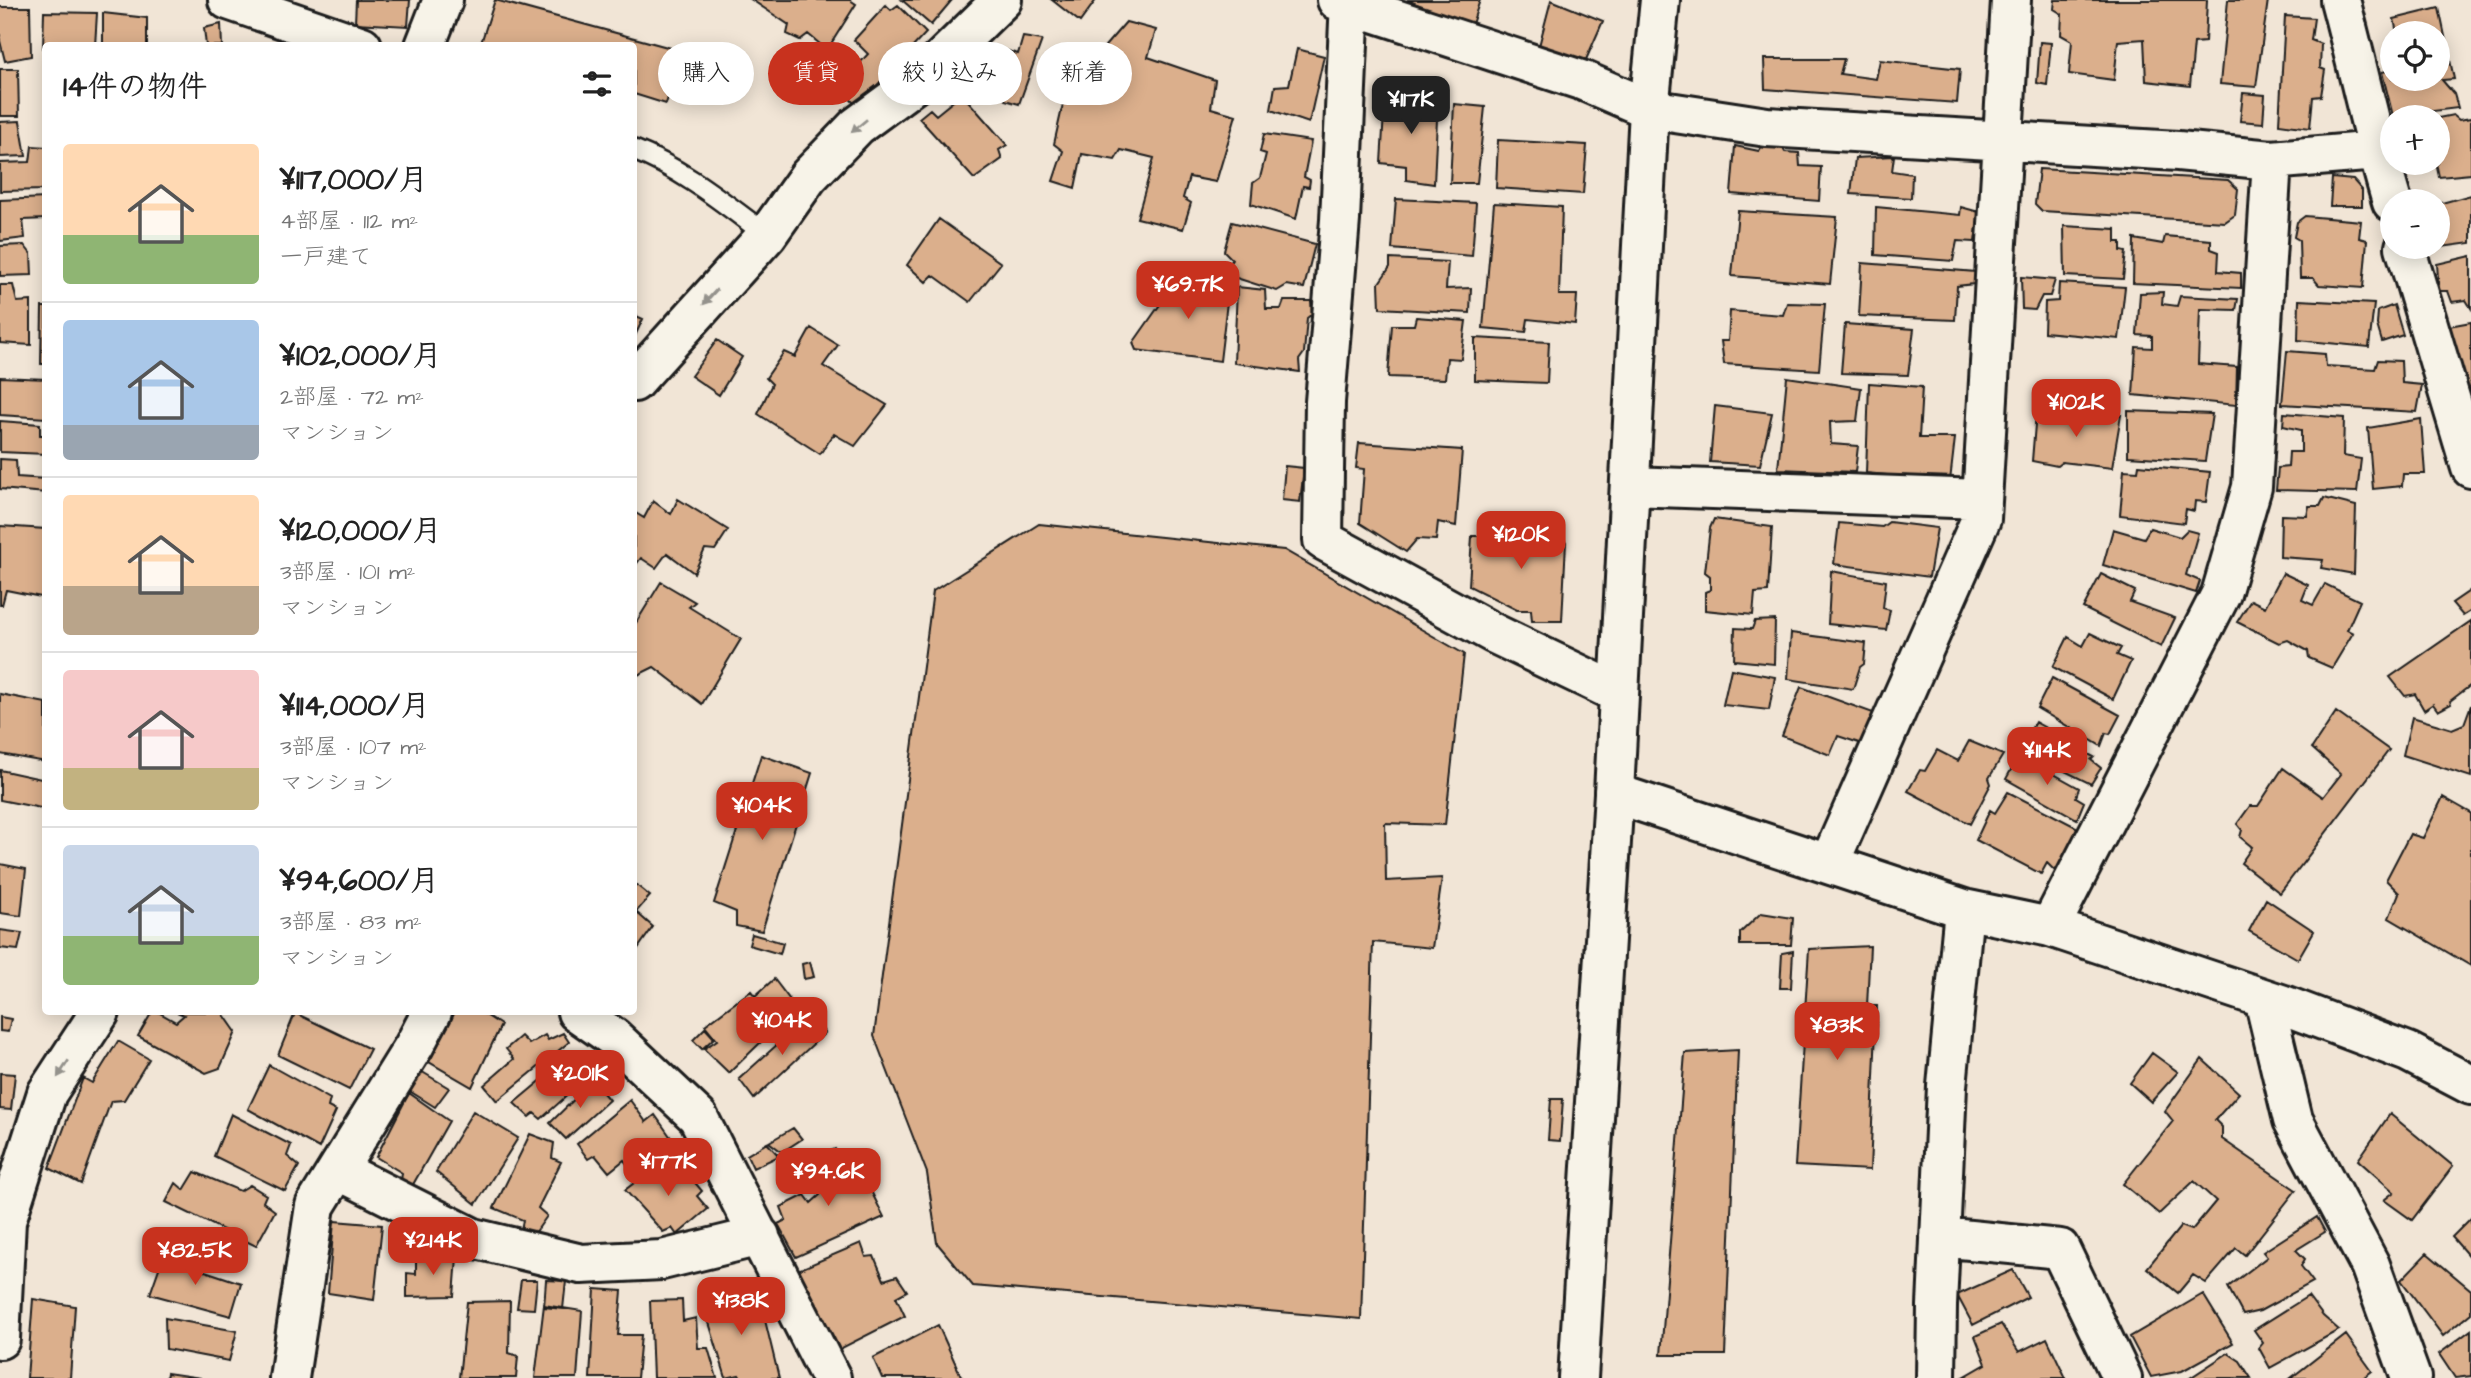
<!DOCTYPE html>
<html lang="ja">
<head>
<meta charset="utf-8">
<style>
	body { margin:0; font-family:"Architects Daughter","Klee One",sans-serif; background:#f6f6f6; color:#222; height:100vh; display:flex; flex-direction:column; font-size:26px; white-space:nowrap }
	* { box-sizing:border-box; margin:0 }
	p { font-size:23px; color:#767676 }
	.icon { flex:none; width:38px; height:38px; fill:none; stroke:currentColor; stroke-width:2; stroke-linecap:round; stroke-linejoin:round }
	.map { position:relative; flex:1; overflow:hidden }
	.panel { position:absolute; left:42px; top:42px; width:595px; height:973px; display:flex; flex-direction:column; background:#fff; border-radius:7px; box-shadow:0 4px 18px #0003 }
	.panel>* { flex:none }
	.banner { position:absolute; left:658px; top:42px; width:665px; height:63px; display:flex; gap:14px }
	.buttons { position:absolute; left:2380px; top:21px; display:grid; gap:14px }
	.buttons a { display:grid; place-items:center; width:70px; height:70px; border-radius:50%; background:#fff; box-shadow:0 4px 18px #0003; font-size:35px }
	.price { position:absolute; translate:-50% -60px; padding:0 16px; border-radius:14px; background:#c8321e; color:#fff; font-size:23px; line-height:46px; filter:drop-shadow(0 2px 4px #0008) }
	.price::after { content:''; position:absolute; left:50%; top:42px; width:21px; height:16px; margin-left:-10px; background:inherit; clip-path:polygon(0 0,100% 0,50% 100%) }
	.price.active { background:#222; color:#fff }
	ul { padding:0; list-style:none }
	li { display:flex; align-items:center; gap:21px; height:175px; padding:0 21px }
	li+li { border-top:2px solid #e0e0e0 }
	li span { display:grid; place-items:center; flex:none; width:196px; height:140px; border-radius:7px; color:#555 }
	li>.icon { margin-inline-start:auto }
	span .icon { width:84px; height:84px; fill:#fffc; stroke-width:1 }
	li b { font-size:30px }
	h2 { display:flex; justify-content:space-between; align-items:center; height:84px; padding:0 21px; font-size:30px }
	.pill { padding:0 24px; border-radius:32px; background:#fff; box-shadow:0 4px 18px #0003; font-size:24px; line-height:63px }
	.pill.active { background:#c8321e; color:#fff }
	.map>svg:first-child { display:block }
	.building { fill:#dbaf8c; stroke:#1c1c1c; stroke-width:2 }
	.lines { fill:none; stroke-linecap:round; stroke-linejoin:round }
	.lane-casing { stroke:#1c1c1c; stroke-width:24 }
	.street-casing { stroke:#1c1c1c; stroke-width:44 }
	.secondary-casing { stroke:#1c1c1c; stroke-width:44 }
	.lane { stroke:#f7f3e8; stroke-width:19 }
	.street { stroke:#f7f3e8; stroke-width:38 }
	.secondary { stroke:#f7f3e8; stroke-width:38 }
	.oneway { fill:#94928c }
</style>
</head>
<body>
<div class="map">
<svg width="2471" height="1378" viewBox="0 0 2471 1378">
	<rect width="100%" height="100%" fill="#f1e5d6"/>
	<filter id="ink" filterUnits="userSpaceOnUse"><feTurbulence type="fractalNoise" baseFrequency=".0143" numOctaves="2"/><feDisplacementMap in="SourceGraphic" scale="14" xChannelSelector="R" yChannelSelector="G"/><feConvolveMatrix kernelMatrix="1 2 1 2 8 2 1 2 1" color-interpolation-filters="sRGB"/></filter>
	<g filter="url(#ink)">
		<path class="building" d="M356 0H410L408 26 355 23Z
			M495 0 682 51 666 104 634 94V46H480Z
			M752 0H850L856 4 827 50 808 34 800 40 787 34 789 25Z
			M902 0H952L931 25Z
			M1052 0H1096L1080 22Z
			M1407 0H1480L1471 27Z
			M1551 0 1603 21 1585 62 1539 46Z
			M2055 0H2207L2205 42 2194 43 2190 86 2146 81 2144 39 2118 41 2114 80 2069 74 2072 41 2061 35 2062 14 2054 9Z
			M2228 0H2268L2256 87 2220 84Z
			M886 5 891 10 898 5 926 33 857 107 847 95V77L868 54 854 40Z
			M0 7H30L31 56 5 61 0 41Z
			M2439 8 2454 79 2442 80 2454 94 2458 108 2393 116 2382 72 2392 70V79H2438V33H2397L2394 19Z
			M44 12 97 13 95 46H46V49L43 48Z
			M103 13 147 18V46H103Z
			M2285 16 2314 18 2311 40 2321 44 2320 68 2325 70 2321 96 2313 97 2310 128 2279 124Z
			M1126 22 1156 30 1148 57 1215 80 1211 108 1236 115 1216 182 1189 177 1183 198 1191 203 1183 229 1137 218 1154 158 1121 150 1115 160 1082 154 1075 188 1053 181 1063 151 1054 144 1069 77 1079 76Z
			M221 24 222 46H206L204 28Z
			M1023 37 1042 40 1019 104 1005 100 986 62 991 46 1018 54Z
			M2040 42 2051 43 2047 85 2037 83Z
			M1297 49 1324 56 1309 123 1271 110 1275 86 1289 85Z
			M1764 59H1844L1840 74 1876 79 1880 60 1960 69 1957 103 1765 89Z
			M0 69H18L19 116H0Z
			M2243 93 2265 95 2263 123 2240 121Z
			M962 94 1007 145 999 150 1002 159 974 179 919 118 930 109 936 115Z
			M1385 96 1438 97 1434 184 1406 180V166L1381 163Z
			M1454 104 1485 107 1477 183H1450Z
			M2453 115 2459 120 2471 118V174L2439 177 2436 163H2438V118Z
			M20 121 26 156 0 157V122Z
			M1264 134 1311 141 1304 177 1310 180 1309 187 1303 186 1296 219 1251 204 1253 183 1260 178 1266 154 1260 152Z
			M1498 140 1587 145 1583 194 1496 188Z
			M1763 143 1781 145 1785 152 1799 153 1800 166 1821 167 1819 201 1731 194 1735 146 1759 151Z
			M32 146 46 147V190L0 191V163L30 162Z
			M1894 156 1892 171 1912 174 1911 198 1851 194 1855 158Z
			M2039 169 2228 180 2238 189 2235 215 2225 222 2042 211 2035 204Z
			M2332 178 2353 180 2362 190V206H2330Z
			M2471 195V243L2434 248 2438 247V204Z
			M46 198V219L23 220 25 238 0 241V200Z
			M1396 199 1476 203 1472 256 1392 249Z
			M1494 203 1562 207 1559 295H1577L1575 324 1528 319 1526 332 1483 328Z
			M1876 207 1960 215 1961 207 1979 212 1975 242 1957 241 1953 261 1875 255Z
			M1738 211 1837 217 1830 284 1732 276Z
			M2305 216 2361 221 2359 238 2367 240 2363 288 2319 285 2313 278H2300L2299 240 2294 237 2297 222Z
			M939 219 1001 263 970 302 933 275 926 282 907 265Z
			M1232 222 1315 244 1304 288 1287 285 1277 291 1227 275 1232 259 1224 251Z
			M2064 226 2116 229V242H2121V251L2126 252 2123 279 2065 276Z
			M2165 236 2211 240V249L2219 252 2218 271 2241 273V288L2133 283 2134 239 2163 244Z
			M24 245 31 254 32 275 0 276V246Z
			M2471 256V308L2466 300 2452 302 2448 291H2439L2437 264Z
			M1390 259 1448 262 1446 289 1471 288 1470 313 1380 308 1379 283 1390 267Z
			M1862 263 1976 272 1974 284 1957 286 1955 320 1859 316Z
			M1193 277 1229 285 1220 361 1136 350 1133 343 1178 279 1188 283Z
			M2021 277 2055 280 2050 296H2042L2035 310 2022 309Z
			M2059 283 2125 287 2119 339 2044 332 2045 302 2058 301Z
			M0 285H13L17 302 31 301V345L0 343Z
			M1237 287 1265 290 1266 309H1281L1284 301H1311L1312 314 1307 318 1304 353 1299 360 1300 372 1234 363Z
			M2163 292 2162 304 2177 306 2180 296 2238 299 2236 310 2200 309 2198 364 2237 367 2236 405 2133 395 2136 347 2152 348V336L2137 335 2140 293Z
			M2299 300 2374 304 2369 347 2298 340Z
			M1787 303 1825 304 1819 370 1724 364 1721 341H1728L1730 311 1783 315Z
			M2394 305 2403 335 2382 342 2377 325 2378 311Z
			M42 307H46V364H41Z
			M634 315 643 319 634 338Z
			M1416 317 1466 321 1461 359 1447 358 1445 379 1388 377 1392 325H1414Z
			M2471 322V394L2468 395 2449 326Z
			M1845 324 1914 329 1908 375 1841 373Z
			M811 328 838 345 823 366 887 405 855 446 834 434 820 454 758 414 772 384 766 378 784 352 795 357Z
			M1475 338 1549 342 1547 383 1475 380Z
			M717 340 742 357 719 395 691 376Z
			M2287 351 2325 354 2326 366 2375 369 2378 360 2401 361 2402 383 2422 385 2417 412 2282 404Z
			M0 377 46 379V418L0 415Z
			M1787 377 1861 388 1857 421 1830 422 1831 444 1858 446 1855 472 1778 469Z
			M1869 383 1922 387 1919 438H1955L1950 481 1866 473Z
			M1715 406 1772 413 1760 465 1710 462Z
			M2128 411 2212 414 2205 461 2128 456Z
			M2036 412 2121 415 2112 468 2062 462 2057 466 2032 461Z
			M2284 413 2344 418 2343 456 2361 459 2357 492 2276 490 2278 468 2288 467 2289 452H2301V430L2283 426Z
			M2421 419 2425 474H2403L2402 486 2373 489 2368 428Z
			M0 421 40 424V435H46V454L0 452Z
			M1359 443 1462 450 1456 526 1438 522 1436 540 1417 539 1406 552 1360 523 1364 469 1356 468Z
			M0 459 16 460 17 477 46 479V493L0 489Z
			M2139 465 2210 472 2206 502 2195 501 2194 511 2186 509 2184 523 2120 515 2124 470 2138 471Z
			M1285 466 1304 468 1300 502 1282 500Z
			M2324 498 2356 506 2354 574 2321 568 2323 560 2280 557 2281 515 2307 516 2309 506H2320Z
			M678 499 728 530 715 550 705 549 694 573 667 553 656 568 641 558 634 567V512L644 518 653 501 671 514Z
			M1714 519 1772 527 1768 592 1755 593 1753 615 1705 610V592L1710 590V576L1705 572 1710 528Z
			M1889 522 1937 528 1929 577 1834 564 1839 523 1882 527Z
			M1039 524 1284 550 1464 654 1445 825 1385 823 1386 881 1442 878 1432 948 1373 942 1361 1319 973 1286 937 1243 927 1173 874 1036 933 591Z
			M0 526 46 529V598L6 590 2 605H0Z
			M1484 528 1559 535 1566 542 1562 621H1532L1531 610H1517L1469 586 1472 536H1482Z
			M2150 528 2180 537 2187 530 2198 533 2186 575 2200 581 2196 593 2103 565 2113 529 2144 538Z
			M1831 571 1886 581 1883 608 1890 610 1886 630 1828 624Z
			M2283 573 2308 585 2302 600 2313 605 2325 584 2360 601 2347 630 2353 633 2332 668 2309 658 2308 651 2288 640 2279 643 2237 622 2251 600 2265 607Z
			M2101 574 2135 591 2130 602 2175 618 2161 647 2083 608Z
			M661 582 695 602 689 607 741 639 702 704 654 667 634 677V626Z
			M2471 590V611L2463 616 2452 603Z
			M1775 620 1774 664 1734 660 1735 628 1752 629 1755 621Z
			M2471 621V685L2450 701 2451 704 2438 711 2433 704 2424 710 2415 694 2405 696 2390 677Z
			M1791 633 1866 643 1864 664 1860 667 1853 689 1788 679Z
			M2090 633 2121 648 2117 655 2131 661 2113 699 2053 667 2068 637 2083 646Z
			M1731 669 1775 677 1769 710 1723 705Z
			M2052 678 2120 715 2110 734 2106 733 2101 746 2037 708Z
			M1801 687 1876 714 1862 744 1838 736 1830 755 1782 736Z
			M0 694 46 703V762L0 754Z
			M2471 705V777L2403 755 2412 717 2452 729 2464 724Z
			M2336 712 2389 750 2280 893 2241 863 2252 847 2240 837 2242 830 2237 824 2250 806H2258L2283 768 2323 797 2341 774 2312 748Z
			M2035 722 2087 751 2086 753 2094 757 2091 760 2101 768 2091 784 2020 749Z
			M1969 741 2003 755 1989 778 1991 784 1970 824 1908 791 1920 770 1925 771 1937 750 1958 761Z
			M761 755 812 773 762 931 736 926V912L714 903Z
			M2017 759 2031 766 2034 763 2079 788 2076 797 2084 802 2077 819 2006 779Z
			M0 770 46 780V809L0 800Z
			M2008 792 2078 828 2056 872 2047 863 2041 874 1976 840 1990 810 1995 813Z
			M2443 797 2471 813V966L2389 918 2399 893 2386 880 2410 834 2423 838Z
			M0 864 26 869 21 916 0 913Z
			M634 883 650 896 636 912 653 927 634 954Z
			M2266 899 2314 931 2298 959 2249 931Z
			M1761 913 1793 918 1791 945H1740V933Z
			M0 930 22 933 18 950 0 948Z
			M752 934 783 943 780 954 749 945Z
			M1870 946 1867 1006H1877L1870 1170 1795 1166 1809 949Z
			M1793 951 1791 988H1780L1782 953Z
			M810 962 814 977 804 979 802 964Z
			M774 979 796 1008 729 1073 704 1049 717 1040 705 1025 751 991 755 996Z
			M152 1012H158L176 1022 184 1015 177 1012H222L236 1032 220 1068 206 1073 138 1036Z
			M455 1012H481L501 1025 472 1087 429 1062Z
			M295 1013 370 1049 349 1090 278 1055Z
			M810 1015 825 1033 754 1099 739 1079Z
			M0 1017 11 1019 8 1032 0 1031Z
			M705 1028 714 1038 702 1049 693 1040Z
			M563 1033 569 1042 497 1101 484 1085 514 1059 506 1049 521 1036 529 1044 545 1035 548 1040Z
			M118 1041 149 1059 124 1100 111 1101 81 1184 49 1168 83 1078 92 1083Z
			M1738 1050 1725 1355H1661L1685 1053Z
			M2152 1053 2178 1072 2151 1102 2130 1083Z
			M2202 1059 2239 1093 2215 1120 2222 1127V1139L2296 1190 2245 1255 2236 1248 2206 1283 2193 1275 2178 1293 2147 1268 2181 1226 2192 1230 2216 1201 2194 1181 2159 1214 2123 1184 2173 1121 2165 1111Z
			M562 1063 579 1085 541 1119 534 1113 529 1117 514 1103Z
			M269 1065 330 1099 328 1107 336 1111 319 1148 248 1109Z
			M419 1070 449 1088 435 1107 408 1090Z
			M0 1073 15 1074 11 1110 0 1109Z
			M593 1081 609 1100 566 1139 550 1123Z
			M409 1093 449 1121 411 1188 401 1181 402 1173 376 1157Z
			M1551 1099H1563L1560 1141 1548 1140Z
			M630 1100 646 1122 655 1115 672 1139 632 1171 624 1160 609 1172 595 1155 588 1159 577 1144Z
			M473 1111 518 1138 476 1204 436 1172Z
			M231 1114 291 1145 287 1156 299 1166 285 1191 214 1156Z
			M2390 1114 2453 1166 2412 1220 2384 1200 2394 1192 2358 1160Z
			M793 1128 802 1139 782 1152 769 1142Z
			M530 1134 554 1143 552 1158 561 1162 538 1208 547 1216 533 1236 521 1230 523 1220 494 1208Z
			M767 1143 779 1156 753 1168 747 1155Z
			M835 1149 853 1185 867 1183 884 1217 796 1257 778 1224 786 1220 781 1207 805 1195 811 1203 820 1195 808 1162Z
			M667 1158 681 1179 687 1173 702 1191 697 1196 708 1209 677 1235 672 1228 663 1232 625 1190Z
			M195 1172 240 1191 250 1185 266 1195 263 1202 275 1211 256 1246 166 1202 176 1183 184 1190Z
			M2317 1217 2325 1232 2296 1250 2305 1259 2301 1266 2313 1282 2260 1311 2243 1315 2228 1287 2267 1257 2263 1252Z
			M2471 1218V1259L2452 1237Z
			M334 1221 382 1225 374 1300 328 1293Z
			M861 1243 866 1257 874 1256 884 1280 897 1276 907 1291 896 1297 905 1316 836 1351 798 1270Z
			M2427 1253 2471 1290V1313L2443 1336 2401 1280Z
			M416 1254 457 1257 454 1296 407 1297V1273L416 1274Z
			M163 1257 241 1283 231 1316 150 1294Z
			M2013 1270 2028 1297 1973 1325 1957 1295Z
			M521 1280H537L534 1309 517 1308Z
			M546 1280 566 1281 563 1309 544 1307Z
			M747 1288 753 1317 764 1316 779 1378H741L739 1375 726 1378 703 1303Z
			M595 1289 622 1291 618 1335H641L637 1378H590Z
			M2203 1294 2233 1343 2182 1371 2151 1377 2130 1337Z
			M2308 1296 2323 1316 2339 1330 2270 1368 2259 1348 2263 1343 2254 1330Z
			M33 1299 75 1306 70 1378H27Z
			M682 1300 683 1321 696 1318 698 1348H708L717 1378H653L650 1301Z
			M510 1301 509 1353 518 1356 516 1378H459L467 1302Z
			M544 1305 582 1311 577 1378H535Z
			M165 1318 237 1331 229 1361 166 1349Z
			M2001 1324 2019 1352 2047 1338 2066 1378H1962L1986 1364 1975 1336Z
			M938 1325 962 1378H882L873 1358Z
			M2471 1330V1376L2455 1378 2439 1354Z
			M2346 1335 2372 1371 2363 1378H2291Z
			M2228 1353 2240 1361 2251 1378H2190Z
			M167 1373 201 1378H166Z"/>
		<g class="lines">
			<defs>
				<path id="lane" d="M634 150C683 169 725 204 767 235"/>
				<path id="street" d="M228 0 362 46
					M1337 0 1584 81 1649 109 1767 127 2178 151 2272 160 2377 151
					M1350 0 1340 220 1325 402 1323 540 1495 634 1618 693
					M2340 0C2358 67 2372 135 2392 202
					M425 46 443 0
					M2405 247 2471 468
					M1630 486 1981 499
					M1614 793 1964 909 2050 927 2281 1004 2408 1052 2471 1085
					M1829 864 1981 519 2011 0
					M2050 927 2221 594 2252 487 2272 160
					M2264 999 2293 1120 2370 1265 2411 1378
					M577 1012 613 1037 698 1117 831 1378
					M338 1170 473 1238 581 1264 662 1260 760 1236
					M1940 1237 2060 1249 2122 1378
					M289 1378 315 1206 414 1046 432 1012
					M1936 1378 1937 1306 1947 1086 1964 909"/>
				<path id="secondary" d="M634 382 767 235 808 177 857 126 921 79 1002 0
					M0 1339 6 1221 47 1093 100 1012
					M1578 1378 1614 793 1649 109 1660 0"/>
			</defs>
			<use href="#lane" class="lane-casing"/>
			<use href="#street" class="street-casing"/>
			<use href="#secondary" class="secondary-casing"/>
			<use href="#lane" class="lane"/>
			<use href="#street" class="street"/>
			<use href="#secondary" class="secondary"/>
		</g>
		<defs><path id="oneway-solid" d="M-6-.8H1V-3.2L6.5 0L1 3.2V.8H-6Z" transform="scale(1.75)"/></defs>
		<g class="oneway">
			<use href="#oneway-solid" transform="translate(859 126) rotate(140)"/>
			<use href="#oneway-solid" transform="translate(710 297) rotate(132)"/>
			<use href="#oneway-solid" transform="translate(63 1069) rotate(123)"/>
		</g>
	</g>
</svg>
<div class="buttons">
<a><svg class="icon" aria-label="locate" viewBox="0 0 24 24"><circle cx="12" cy="12" r="6"/><path d="M12 2v4M12 18v4M2 12h4M18 12h4"/></svg></a>
<a>+</a>
<a>−</a>
</div>
<b class="price active" style="left:1411px;top:136px">¥117K</b>
<b class="price" style="left:1188px;top:321px">¥69.7K</b>
<b class="price" style="left:2076px;top:439px">¥102K</b>
<b class="price" style="left:1521px;top:571px">¥120K</b>
<b class="price" style="left:2047px;top:787px">¥114K</b>
<b class="price" style="left:762px;top:842px">¥104K</b>
<b class="price" style="left:782px;top:1057px">¥104K</b>
<b class="price" style="left:1837px;top:1062px">¥83K</b>
<b class="price" style="left:580px;top:1110px">¥201K</b>
<b class="price" style="left:668px;top:1198px">¥177K</b>
<b class="price" style="left:828px;top:1208px">¥94.6K</b>
<b class="price" style="left:433px;top:1277px">¥214K</b>
<b class="price" style="left:195px;top:1287px">¥82.5K</b>
<b class="price" style="left:741px;top:1337px">¥138K</b>
<div class="banner">
<a class="pill">購入</a>
<a class="pill active">賃貸</a>
<a class="pill">絞り込み</a>
<a class="pill">新着</a>
</div>
<section class="panel">
<h2>14件の物件<svg class="icon" aria-label="filters" viewBox="0 0 24 24"><path d="M4 7h16M4 17h16"/><circle cx="9" cy="7" r="2"/><circle cx="15" cy="17" r="2"/></svg></h2>
<ul>
<li><span style="background:linear-gradient(#ffd9b3 65%,#8fb573 0)"><svg class="icon" aria-label="home" viewBox="0 0 24 24"><path d="M3 11l9-7 9 7M6 9v11h12V9"/></svg></span><div><b>¥117,000/月</b><p>4部屋 · 112 m²</p><p>一戸建て</p></div></li>
<li><span style="background:linear-gradient(#a9c7e8 75%,#9aa5b1 0)"><svg class="icon" aria-label="home" viewBox="0 0 24 24"><path d="M3 11l9-7 9 7M6 9v11h12V9"/></svg></span><div><b>¥102,000/月</b><p>2部屋 · 72 m²</p><p>マンション</p></div></li>
<li><span style="background:linear-gradient(#ffd9b3 65%,#b9a48a 0)"><svg class="icon" aria-label="home" viewBox="0 0 24 24"><path d="M3 11l9-7 9 7M6 9v11h12V9"/></svg></span><div><b>¥120,000/月</b><p>3部屋 · 101 m²</p><p>マンション</p></div></li>
<li><span style="background:linear-gradient(#f6c9c9 70%,#c2b280 0)"><svg class="icon" aria-label="home" viewBox="0 0 24 24"><path d="M3 11l9-7 9 7M6 9v11h12V9"/></svg></span><div><b>¥114,000/月</b><p>3部屋 · 107 m²</p><p>マンション</p></div></li>
<li><span style="background:linear-gradient(#c9d6e8 65%,#8fb573 0)"><svg class="icon" aria-label="home" viewBox="0 0 24 24"><path d="M3 11l9-7 9 7M6 9v11h12V9"/></svg></span><div><b>¥94,600/月</b><p>3部屋 · 83 m²</p><p>マンション</p></div></li>
</ul>
</section>
</div>
</body>
</html>
